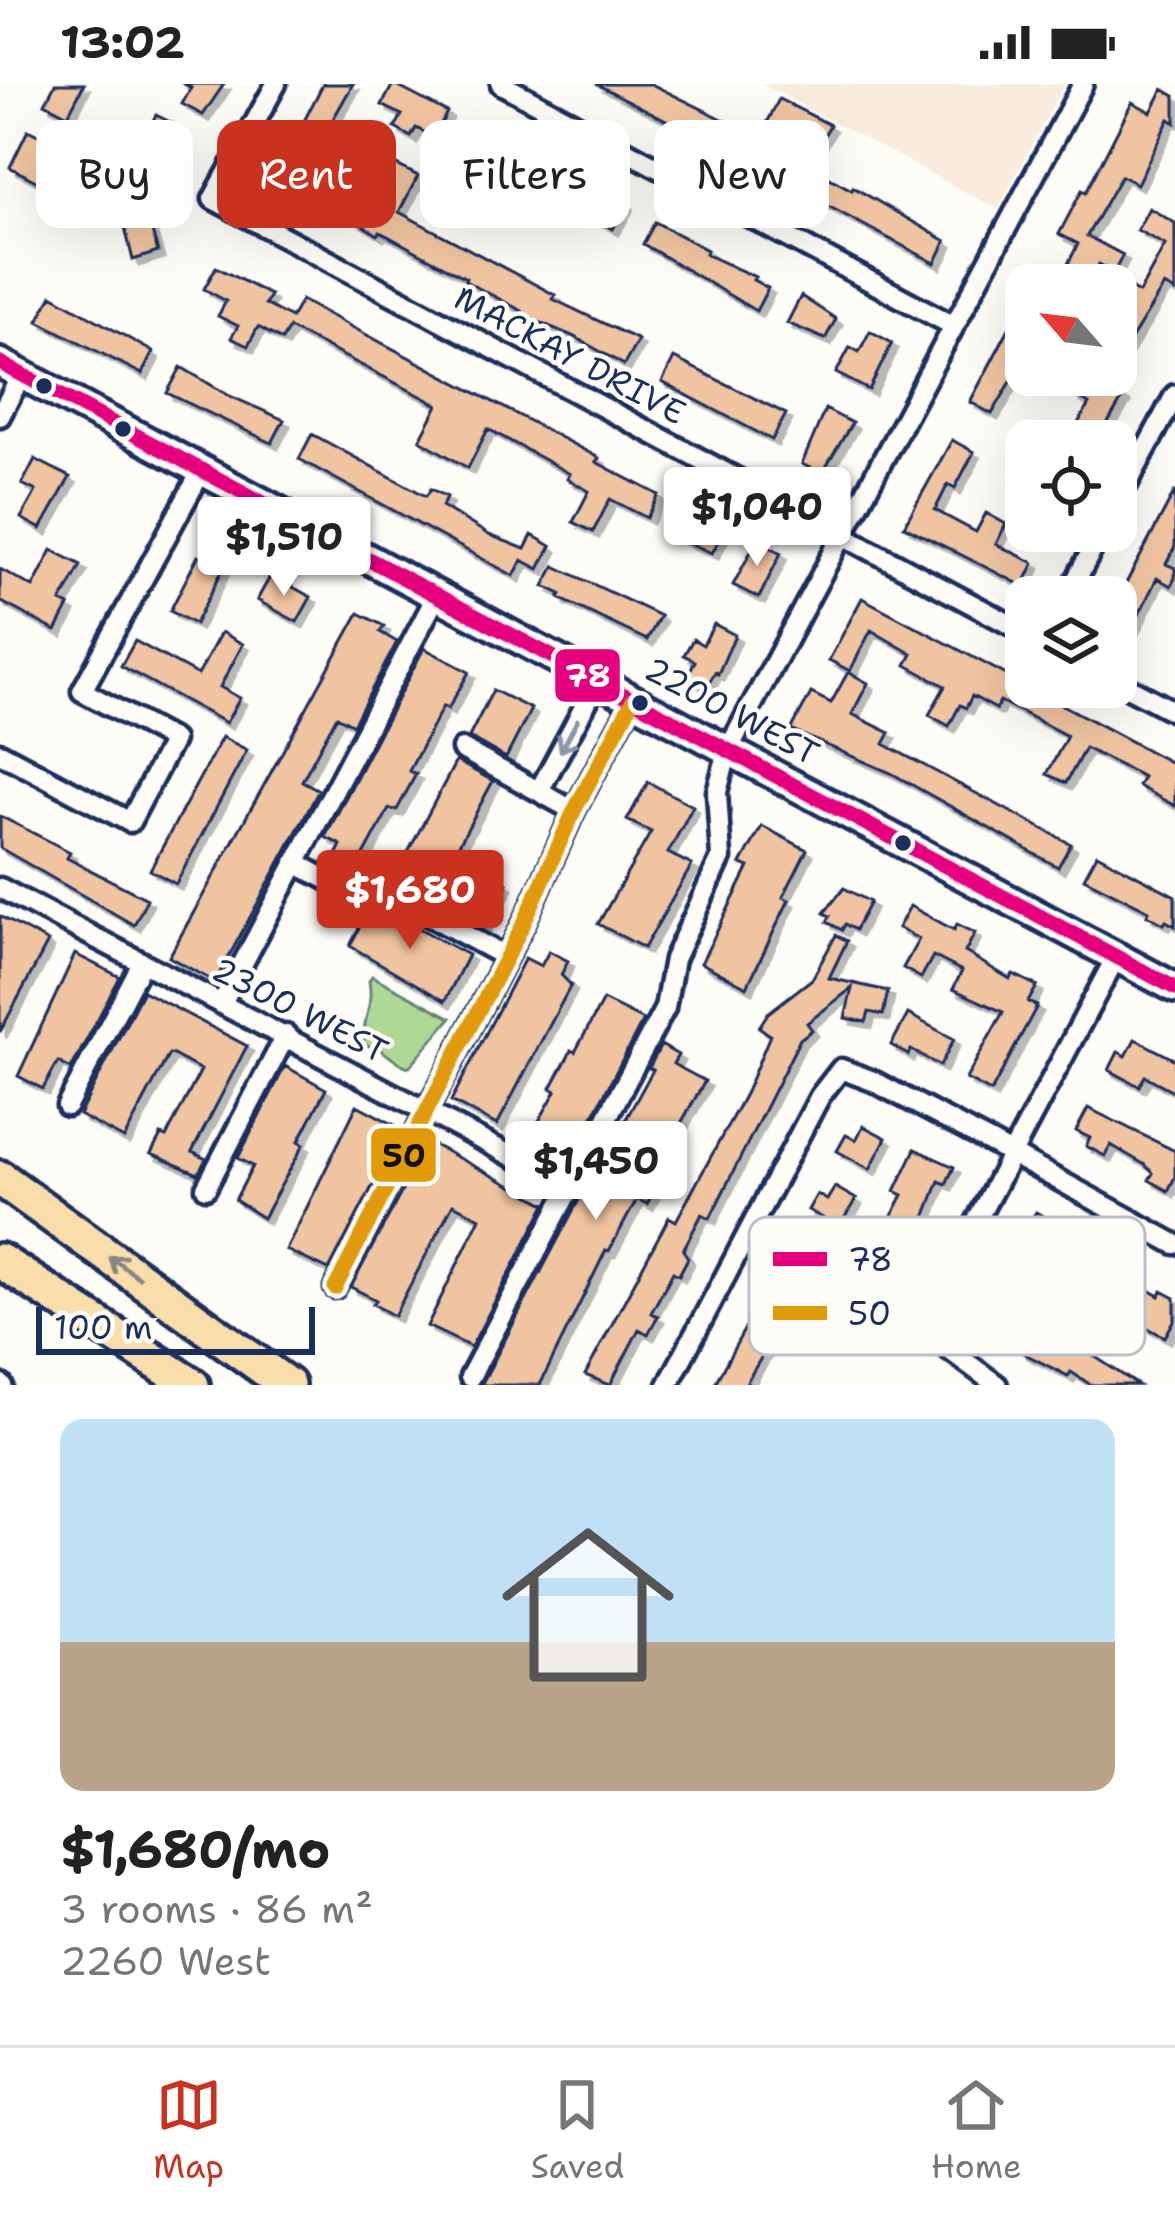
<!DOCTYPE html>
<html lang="en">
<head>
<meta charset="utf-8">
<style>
	body { margin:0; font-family:"Shantell Sans",sans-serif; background:#f6f6f6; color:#222; height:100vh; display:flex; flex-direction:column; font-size:45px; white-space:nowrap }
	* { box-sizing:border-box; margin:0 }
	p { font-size:39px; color:#767676 }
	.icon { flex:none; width:66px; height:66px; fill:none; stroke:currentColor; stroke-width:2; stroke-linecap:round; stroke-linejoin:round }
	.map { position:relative; height:1301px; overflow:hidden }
	.details { display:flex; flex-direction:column; background:#fff; flex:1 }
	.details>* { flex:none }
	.hud { position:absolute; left:36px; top:36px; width:1104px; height:108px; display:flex; gap:24px }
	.needle { width:78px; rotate:298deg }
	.buttons { position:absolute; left:1005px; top:180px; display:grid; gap:24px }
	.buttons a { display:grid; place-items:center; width:132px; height:132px; border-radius:24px; background:#fff; box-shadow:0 12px 48px #0002; font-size:60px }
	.scale { position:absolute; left:36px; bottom:30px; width:279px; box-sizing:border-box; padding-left:12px; border:6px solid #1b2f5e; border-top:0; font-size:33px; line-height:42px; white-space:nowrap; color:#1b2f5e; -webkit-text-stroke:9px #fdfcf7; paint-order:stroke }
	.price { position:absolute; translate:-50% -102px; padding:0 27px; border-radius:12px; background:#fff; color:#222; font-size:39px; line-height:78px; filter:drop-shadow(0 3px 6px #0008) }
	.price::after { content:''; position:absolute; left:50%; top:72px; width:36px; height:27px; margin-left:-18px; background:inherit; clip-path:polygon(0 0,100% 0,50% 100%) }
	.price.active { background:#c8321e; color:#fff }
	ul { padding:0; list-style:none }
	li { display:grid; align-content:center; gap:24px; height:636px; padding:0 60px }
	li span { display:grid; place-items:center; height:372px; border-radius:24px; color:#555 }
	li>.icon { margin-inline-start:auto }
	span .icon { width:216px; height:216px; fill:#fffc; stroke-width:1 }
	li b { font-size:51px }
	.tag { padding:0 42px; border-radius:24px; background:#fff; box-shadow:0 12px 48px #0002; font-size:42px; line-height:108px }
	.tag.active { background:#c8321e; color:#fff }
	.status { display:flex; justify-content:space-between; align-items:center; height:84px; padding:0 60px; background:#fff; direction:ltr }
	.status svg { height:33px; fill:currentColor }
	.menu { display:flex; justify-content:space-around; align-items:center; height:168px; border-top:3px solid #e0e0e0; background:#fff; font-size:33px; color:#767676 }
	.menu a { display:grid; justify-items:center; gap:6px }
	.menu .active { color:#c8321e }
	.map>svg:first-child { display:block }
	.built { fill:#f9ebdd }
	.green { fill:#afd895; stroke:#65847a; stroke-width:3 }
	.building { fill:#f0c4a0; stroke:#1b2f5e; stroke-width:3; filter:url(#shadow) }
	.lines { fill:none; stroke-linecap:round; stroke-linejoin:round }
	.street-casing { stroke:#1b2f5e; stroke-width:27 }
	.secondary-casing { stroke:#1b2f5e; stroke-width:36 }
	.highway-casing { stroke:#1b2f5e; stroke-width:42 }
	.street { stroke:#fdfcf7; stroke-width:18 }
	.secondary { stroke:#fdfcf7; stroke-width:27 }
	.highway { stroke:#f9deab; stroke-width:33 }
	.bus-1-casing { stroke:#fdfcf7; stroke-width:24 }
	.bus-2-casing { stroke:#fdfcf7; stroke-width:24 }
	.bus-1 { stroke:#e5007d; stroke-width:15 }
	.bus-2 { stroke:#e19a09; stroke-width:15 }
	.oneway { stroke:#8c96aa }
	.oneway2 { stroke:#8a8684 }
	.bus-dot { fill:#1b2f5e; stroke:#fdfcf7; stroke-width:4.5 }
	.labels { text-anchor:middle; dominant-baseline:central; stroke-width:9; stroke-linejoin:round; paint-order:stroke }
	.street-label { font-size:33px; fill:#1b2f5e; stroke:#fdfcf7 }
	.key { fill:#fdfcf7; stroke:#b9bec9; stroke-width:3 }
	.key-label { font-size:33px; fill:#1b2f5e }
	.line-badge { stroke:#fdfcf7; stroke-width:4.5 }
	.badge-label { font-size:33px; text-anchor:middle; font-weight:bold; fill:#fff }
	.pale-badge-label { font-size:33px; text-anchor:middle; font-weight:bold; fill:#111 }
</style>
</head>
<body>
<div class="status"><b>13:02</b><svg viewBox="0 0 49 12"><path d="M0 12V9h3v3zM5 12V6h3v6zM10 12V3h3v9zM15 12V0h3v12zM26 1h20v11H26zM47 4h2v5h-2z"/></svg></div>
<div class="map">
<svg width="1175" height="1301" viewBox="0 0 1175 1301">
	<defs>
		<filter id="shadow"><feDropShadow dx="6" dy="6" stdDeviation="0" flood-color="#0004"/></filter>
	</defs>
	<rect width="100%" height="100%" fill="#fdfcf7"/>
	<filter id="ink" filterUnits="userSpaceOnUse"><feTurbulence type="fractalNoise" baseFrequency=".00833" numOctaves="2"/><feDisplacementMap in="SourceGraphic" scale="24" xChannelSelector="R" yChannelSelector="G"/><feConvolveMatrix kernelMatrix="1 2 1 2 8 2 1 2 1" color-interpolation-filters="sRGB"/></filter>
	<g filter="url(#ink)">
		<path class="built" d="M762 0H1064L998 125Z"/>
		<path class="green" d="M372 892 451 934 409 983C387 976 391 966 364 961 361 936 374 924 369 897Z"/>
		<path class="building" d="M55 0H84L68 31 45 19Z
			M184 0H224L203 31 182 20 191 4Z
			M323 0H353L292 107 271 96 298 39 302 41Z
			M393 0 447 28 434 53 416 44 411 53 395 44 402 31 382 21Z
			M596 0H651L767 57 754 81Z
			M1163 5 1175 12V39L1169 35 1137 100 1121 92 1087 152 1123 171 1114 188 1099 180 1088 201H1032L1043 179 1063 190 1078 160 1059 150 1082 106 1086 108 1132 18 1151 28Z
			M779 15 830 41 807 82 852 106 853 103 946 157 935 179 781 97 798 65 763 47Z
			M156 31 178 42 157 85H151L132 75Z
			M475 42 589 103 627 119 613 145 546 108 540 119 522 109 527 100 462 66Z
			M72 43 102 58 92 79 61 63Z
			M28 46 65 65 45 102 10 83Z
			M387 76 418 92 399 128 555 211 553 215 638 256 624 281 575 253 520 230 522 227 465 197 466 194 380 148 378 151 330 121 342 99 357 106 362 96 374 102Z
			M144 120 158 168 133 176 121 127Z
			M1149 124 1175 139V208L1164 202 1116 280V234L1132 205 1139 209 1165 161 1137 146Z
			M655 138 707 166 705 170 755 193 753 196 768 204 756 227 643 160Z
			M216 183 270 211 265 220 291 234 301 216 599 374 596 378 659 411 647 434 610 415 593 448 573 438 589 407 567 395 570 390 488 345 468 384 420 356 438 321 289 244 282 256 258 243 248 262 231 254 238 242 218 232 226 217 204 205Z
			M52 211 153 268 142 290 38 237Z
			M801 212 836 235 825 255 787 239Z
			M1014 235 1026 241V272L992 330 970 318Z
			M870 247 892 259 869 306 836 289 850 263 859 268Z
			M674 274 786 330 772 356 662 298Z
			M181 283 228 311 284 336 272 359 167 309Z
			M1086 291H1110L1105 301 1124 312 1097 357H1068L1089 320 1075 312Z
			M825 325 852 339 822 390 802 380Z
			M312 350 426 412 431 405 447 413 442 422 489 451 525 465 532 451 551 462 539 485 522 476 514 492 299 375Z
			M952 356 974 368 955 404 948 400 935 426 976 448 986 429 1006 440 996 460 1034 479 1023 502 904 442Z
			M35 375 70 393 41 445 21 434 36 407 22 400Z
			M1175 407V463L1166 480 1175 484V494L1171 502 1157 494 1126 557 1116 552V518Z
			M688 426 723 449 712 469 674 452Z
			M757 456 781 469 759 514 733 501Z
			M52 466 81 481 61 518 69 522 56 547 0 517V485L33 503Z
			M198 472 223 485 195 540 170 527Z
			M555 482 660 532 647 556 559 514 561 510 544 502Z
			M271 491 311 513 297 538 257 516Z
			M862 514 1175 681V722L1138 702 1143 693 1085 664 1066 699 1047 690 1067 652 1000 617 996 625 972 612 966 624 960 621 949 642 929 631 945 602 906 581 912 570 871 546 850 587 829 576Z
			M359 529 384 542 380 548 397 558 353 641 337 632 319 665 302 697 319 706 215 898 169 873Z
			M714 540 735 551 718 590 715 588 706 605 686 594 695 577 684 571 693 555 703 561Z
			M221 548 243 560 220 603 240 614 226 639 121 582 135 557 198 591Z
			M424 564 469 588 448 625 443 622 409 687 416 690 397 726 389 725 355 788 333 777 341 761 325 753Z
			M848 588 868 599 852 630 890 649 884 660 1071 760 1058 783 891 689 791 646 811 609 831 619Z
			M493 606 531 625 506 674 469 653Z
			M222 653 247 666 176 800 150 786Z
			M456 677 493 697 455 768 507 799 484 842 394 795Z
			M648 698 693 722 668 769 692 781 644 864 598 840 651 748 627 736Z
			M0 732 70 768 67 774 147 815 134 841 0 764Z
			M762 742 807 766 783 813 789 816 747 903 701 879 749 783 741 780Z
			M1097 770 1175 812V842L1166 837 1164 840 1147 831 1149 827 1084 794Z
			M844 804 870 818 855 846 845 840 842 846 827 838 830 832 824 829Z
			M378 822 468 871 445 917 350 862 366 830 372 833Z
			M910 822 954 846 957 840 975 849 965 868 1010 895 1013 890 1037 902 1028 918 1037 922 991 1008 966 995 1003 928 953 905 962 887 933 872 921 894 903 884 919 855 898 844Z
			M0 832 48 858 0 948Z
			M836 851 847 857 829 894 888 907 883 931 869 928 866 938 845 934 852 904 807 939 812 946 800 955 710 1134 702 1130 683 1166 688 1174 679 1191 673 1188 651 1229 658 1232 648 1250 639 1245 610 1301 585 1291 669 1133 676 1137 746 1008 770 951 759 943 768 929 812 895Z
			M549 867 568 877 561 891 571 901 497 1041 451 1017 525 874 541 882Z
			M75 870 120 893 71 985 58 978 43 1005 18 992Z
			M143 907 247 962 192 1068 206 1075 198 1090 151 1070 161 1051 166 1053 201 986 173 971 169 970 124 1055 79 1031Z
			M603 916 643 936 568 1080 528 1056 556 1007 551 1004 568 973 571 966 575 968Z
			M908 930 954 955 940 982 911 966 908 971 891 961Z
			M1135 955 1175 976V1008L1145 992 1139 1002 1109 986 1118 968 1126 972Z
			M661 961 678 971 673 980 705 997 647 1099 656 1103 647 1120 637 1115 609 1167 606 1166 540 1301H481L612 1053 615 1055 653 986 649 984Z
			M285 982 326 1005 299 1057 304 1060 263 1134 235 1116 253 1082 238 1074Z
			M357 1021 402 1045 329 1186 286 1166Z
			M1088 1024 1175 1067V1093L1168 1107 1149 1096 1153 1089 1145 1081 1111 1061 1105 1072 1086 1062 1090 1054 1076 1047Z
			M863 1042 886 1054 870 1085 837 1067 846 1051 856 1056Z
			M428 1058 546 1120 471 1263 427 1242 480 1134 453 1120 394 1232 373 1220 376 1216 351 1203Z
			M915 1065 954 1083 946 1100 939 1097 911 1170 906 1168 899 1182 894 1180 876 1216 866 1211 859 1225 838 1214 853 1182 863 1187 903 1111 895 1107Z
			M835 1103 856 1115 839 1143 808 1126 817 1110 827 1116Z
			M1036 1128 1059 1142 1032 1189 1006 1174Z
			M805 1159 826 1170 810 1201 805 1199 745 1301H714L756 1224 768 1214 788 1167 798 1172Z
			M1083 1163 1119 1176 1112 1190 1144 1208 1146 1204 1160 1212 1162 1207 1175 1214V1235L1165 1253 1114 1226 1117 1219 1068 1192Z
			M984 1200 1035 1228 1046 1207 1062 1216 1045 1249 1097 1274 1138 1301H1091L1071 1288 1068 1292 1021 1268 1027 1255 1001 1240 990 1237 986 1245 965 1233Z"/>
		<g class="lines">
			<defs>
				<path id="street" d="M276 0 213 115 1026 549
					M501 0 954 242
					M0 332 22 290
					M1116 421 1175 311
					M1067 513 1102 447
					M1116 597 1175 628
					M462 665 574 727
					M0 669 130 738 173 656 82 607 202 386
					M539 707 598 597
					M295 779 349 807 387 809 506 873
					M0 804 571 1103
					M223 917 437 511
					M67 1022 142 879
					M206 1104 286 951
					M335 1204 524 839 574 727 633 616
					M470 1293 665 924 674 875 721 774 717 708 728 666 1083 0
					M0 1300 2 1301
					M668 1301 820 1012 841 985 873 997 991 1059 1175 1160
					M997 1301 925 1248 941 1204 1116 873"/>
				<path id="secondary" d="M0 279 1175 904"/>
				<path id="highway" d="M0 1094 287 1301
					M0 1177 192 1301"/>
			</defs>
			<use href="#street" class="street-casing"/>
			<use href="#secondary" class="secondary-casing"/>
			<use href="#highway" class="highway-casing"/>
			<use href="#street" class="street"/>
			<use href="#secondary" class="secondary"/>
			<use href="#highway" class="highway"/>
			<defs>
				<path id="bus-1" d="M0 279 1175 904"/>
				<path id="bus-2" d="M335 1204 524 839 574 727 633 616"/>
			</defs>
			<use href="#bus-1" class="bus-1-casing"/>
			<use href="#bus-2" class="bus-2-casing"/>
			<use href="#bus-1" class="bus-1"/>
			<use href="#bus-2" class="bus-2"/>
		</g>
		<defs><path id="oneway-shaft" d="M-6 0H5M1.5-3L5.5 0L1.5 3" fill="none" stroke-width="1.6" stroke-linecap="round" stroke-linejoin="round" transform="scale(3)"/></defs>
		<use class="oneway" href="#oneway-shaft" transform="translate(569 652) rotate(118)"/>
		<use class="oneway2" href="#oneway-shaft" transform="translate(124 1183) rotate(-144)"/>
	</g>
	<g class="bus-dot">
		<circle cx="44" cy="302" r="10"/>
		<circle cx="123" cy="345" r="10"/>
		<circle cx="640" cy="619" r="10"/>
		<circle cx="903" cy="759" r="10"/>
	</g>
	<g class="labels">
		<g class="street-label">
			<text transform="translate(570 271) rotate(28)">MACKAY DRIVE</text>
			<text transform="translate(732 627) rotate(28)">2200 WEST</text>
			<text transform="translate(300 926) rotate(27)">2300 WEST</text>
		</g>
	</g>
	<rect x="749" y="1133" width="396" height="138" rx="18" class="key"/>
	<rect x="773" y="1168" width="54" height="14" fill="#e5007d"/>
	<rect x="773" y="1222" width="54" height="14" fill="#e19a09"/>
	<g class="key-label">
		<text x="848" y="1187">78</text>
		<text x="848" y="1241">50</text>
	</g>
	<g class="line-badge">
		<rect x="553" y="563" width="69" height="57" rx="12" fill="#e5007d"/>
		<rect x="369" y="1042" width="69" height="58" rx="12" fill="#e19a09"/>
	</g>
	<g class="badge-label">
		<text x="588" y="603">78</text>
	</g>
	<g class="pale-badge-label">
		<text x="404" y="1083">50</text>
	</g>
</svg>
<div class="buttons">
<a><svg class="needle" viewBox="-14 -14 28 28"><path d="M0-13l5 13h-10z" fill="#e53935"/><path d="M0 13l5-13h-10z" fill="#767676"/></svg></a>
<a><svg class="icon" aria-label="locate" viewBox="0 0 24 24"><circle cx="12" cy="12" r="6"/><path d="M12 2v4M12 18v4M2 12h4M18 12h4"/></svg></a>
<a><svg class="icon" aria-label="layers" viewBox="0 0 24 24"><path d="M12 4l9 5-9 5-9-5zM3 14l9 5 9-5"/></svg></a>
</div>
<div class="scale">100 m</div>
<b class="price" style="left:757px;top:485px">$1,040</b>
<b class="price" style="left:284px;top:515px">$1,510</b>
<b class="price active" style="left:410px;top:868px">$1,680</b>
<b class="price" style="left:596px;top:1139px">$1,450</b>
<div class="hud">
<a class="tag">Buy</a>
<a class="tag active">Rent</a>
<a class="tag">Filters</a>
<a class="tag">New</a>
</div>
</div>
<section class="details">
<ul>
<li><span style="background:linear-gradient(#bfe0f5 60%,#b9a48a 0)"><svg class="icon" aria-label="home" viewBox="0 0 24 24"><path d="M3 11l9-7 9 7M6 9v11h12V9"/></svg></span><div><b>$1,680/mo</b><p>3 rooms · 86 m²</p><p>2260 West</p></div></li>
</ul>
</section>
<nav class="menu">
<a class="active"><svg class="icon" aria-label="map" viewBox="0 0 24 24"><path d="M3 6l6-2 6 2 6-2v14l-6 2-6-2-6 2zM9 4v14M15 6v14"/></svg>Map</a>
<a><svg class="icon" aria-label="saved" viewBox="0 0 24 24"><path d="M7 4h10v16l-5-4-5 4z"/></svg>Saved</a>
<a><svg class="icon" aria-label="home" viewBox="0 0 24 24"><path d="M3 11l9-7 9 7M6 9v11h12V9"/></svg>Home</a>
</nav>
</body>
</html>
